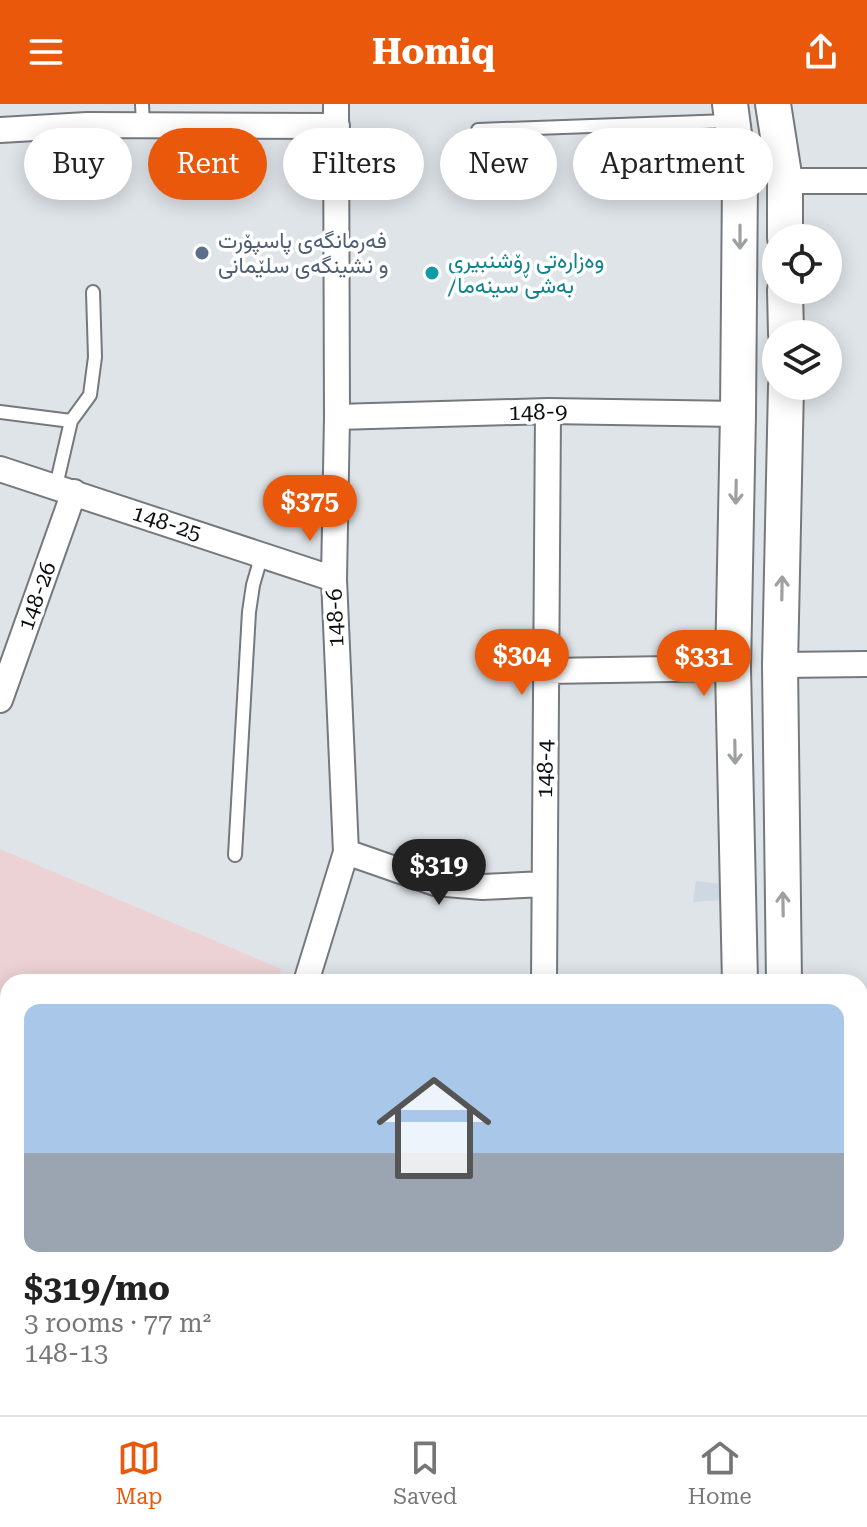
<!DOCTYPE html>
<html lang="en">
<head>
<meta charset="utf-8">
<style>
	body { margin:0; font-family:"Roboto Serif",Vazirmatn,serif; background:#f2f2f2; color:#222; height:100vh; display:flex; flex-direction:column; font-size:30px; white-space:nowrap }
	* { box-sizing:border-box; margin:0 }
	p { font-size:26px; color:#767676 }
	.icon { flex:none; width:44px; height:44px; fill:none; stroke:currentColor; stroke-width:2; stroke-linecap:round; stroke-linejoin:round }
	.map { position:relative; flex:1; overflow:hidden }
	.side { position:absolute; left:0px; top:870px; width:868px; height:442px; display:flex; flex-direction:column; background:#fff; border-radius:24px 24px 0 0; box-shadow:0 4px 20px #0003 }
	.side>* { flex:none }
	.banner { position:absolute; left:24px; top:24px; width:820px; height:72px; display:flex; gap:16px }
	.buttons { position:absolute; left:762px; top:120px; display:grid; gap:16px }
	.buttons a { display:grid; place-items:center; width:80px; height:80px; border-radius:50%; background:#fff; box-shadow:0 4px 20px #0003; font-size:40px }
	.price { position:absolute; translate:-50% -68px; padding:0 18px; border-radius:28px; background:#ea580c; color:#fff; font-size:26px; line-height:52px; filter:drop-shadow(0 2px 4px #0008) }
	.price::after { content:''; position:absolute; left:50%; top:48px; width:24px; height:18px; margin-left:-12px; background:inherit; clip-path:polygon(0 0,100% 0,50% 100%) }
	.price.current { background:#222; color:#fff }
	ul { padding:0; list-style:none }
	li { display:grid; align-content:center; gap:16px; height:424px; padding:0 24px }
	li span { display:grid; place-items:center; height:248px; border-radius:16px; color:#555 }
	li>.icon { margin-inline-start:auto }
	span .icon { width:144px; height:144px; fill:#fffc; stroke-width:1 }
	li b { font-size:34px }
	.chip { padding:0 28px; border-radius:36px; background:#fff; box-shadow:0 4px 20px #0003; font-size:28px; line-height:72px }
	.chip.current { background:#ea580c; color:#fff }
	header { display:flex; justify-content:space-between; align-items:center; height:104px; padding:0 24px; background:#ea580c; color:#fff; font-size:36px; font-weight:700 }
	.tab-bar { display:flex; justify-content:space-around; align-items:center; height:112px; border-top:2px solid #e0e0e0; background:#fff; font-size:22px; color:#767676 }
	.tab-bar a { display:grid; justify-items:center; gap:4px }
	.tab-bar .current { color:#ea580c }
	.map>svg:first-child { display:block }
	.built { fill:#cdd8e2 }
	.education { fill:#ecd2d5 }
	.lines { fill:none; stroke-linecap:round; stroke-linejoin:round }
	.lane-casing { stroke:#75797d; stroke-width:16 }
	.street-casing { stroke:#75797d; stroke-width:28 }
	.secondary-casing { stroke:#75797d; stroke-width:38 }
	.lane { stroke:#fff; stroke-width:12 }
	.street { stroke:#fff; stroke-width:24 }
	.secondary { stroke:#fff; stroke-width:34 }
	.oneway { stroke:#9e9f9f }
	.service-dot { fill:#5c6f8a; stroke:#fff; stroke-width:3 }
	.culture-dot { fill:#0f9aa8; stroke:#fff; stroke-width:3 }
	.labels { text-anchor:middle; dominant-baseline:central; stroke-width:7; stroke-linejoin:round; paint-order:stroke }
	.service-label { font-size:22px; fill:#4e5e75; stroke:#fff; text-anchor:start }
	.culture-label { font-size:22px; fill:#0d838f; stroke:#fff; text-anchor:start }
	.street-label { font-size:22px; fill:#0c0e10; stroke:#fff }
</style>
</head>
<body>
<header><svg class="icon" aria-label="menu" viewBox="0 0 24 24"><path d="M4 6h16M4 12h16M4 18h16"/></svg>Homiq<svg class="icon" aria-label="share" viewBox="0 0 24 24"><path d="M12 15V3M7 8l5-5 5 5M5 13v7h14v-7"/></svg></header>
<div class="map">
<svg width="867" height="1311" viewBox="0 0 867 1311">
	<rect width="100%" height="100%" fill="#dfe4e9"/>
	<path class="built" d="M696 777 729 781 724 796 693 798Z"/>
	<path class="education" d="M0 745 281 865 277 878H8V1115L0 1112Z"/>
	<g class="lines">
		<defs>
			<path id="lane" d="M142 0 143 21
				M478 26 729 17
				M0 308 71 317
				M56 382 71 317 90 291 95 253 93 188
				M235 751 249 508 253 481 262 450"/>
			<path id="street" d="M0 26 87 21 337 22
				M785 77H867
				M337 313 548 307 738 310
				M0 365 334 475
				M780 561 867 560
				M546 567 733 564
				M0 596 74 388
				M346 748 435 779 482 783 544 780
				M306 878 346 748 334 475 337 313 336 0
				M544 878 548 307
				M0 1133 8 1136
				M860 1254 867 1252
				M465 1304 484 1311
				M548 1311 591 1304"/>
			<path id="secondary" d="M730 0 740 75 738 310 733 564 740 878
				M773 0 785 77V134
				M785 186 786 230
				M784 878 780 561 786 282
				M0 1285 8 1289
				M40 1304 55 1311
				M752 1304 753 1311
				M801 1304 806 1311"/>
		</defs>
		<use href="#lane" class="lane-casing"/>
		<use href="#street" class="street-casing"/>
		<use href="#secondary" class="secondary-casing"/>
		<use href="#lane" class="lane"/>
		<use href="#street" class="street"/>
		<use href="#secondary" class="secondary"/>
	</g>
	<defs><path id="oneway-shaft" d="M-6 0H5M1.5-3L5.5 0L1.5 3" fill="none" stroke-width="1.6" stroke-linecap="round" stroke-linejoin="round" transform="scale(2)"/></defs>
	<g class="oneway">
		<use href="#oneway-shaft" transform="translate(740 133) rotate(90)"/>
		<use href="#oneway-shaft" transform="translate(736 388) rotate(91)"/>
		<use href="#oneway-shaft" transform="translate(782 484) rotate(-89)"/>
		<use href="#oneway-shaft" transform="translate(735 648) rotate(89)"/>
		<use href="#oneway-shaft" transform="translate(783 800) rotate(-91)"/>
	</g>
	<circle class="service-dot" cx="202" cy="149" r="8"/>
	<circle class="culture-dot" cx="432" cy="169" r="8"/>
	<g class="labels">
		<g class="service-label">
			<text x="218" y="136">فەرمانگەی پاسپۆرت<tspan x="218" dy="25">و نشینگەی سلێمانی</tspan></text>
		</g>
		<g class="culture-label">
			<text x="448" y="156">وە‌زارە‌تی ڕۆشنبیری<tspan x="448" dy="25">/بە‌شی سینە‌ما</tspan></text>
		</g>
		<g class="street-label">
			<text transform="translate(538 308) rotate(-1)">148-9</text>
			<text transform="translate(167 419) rotate(18)">148-25</text>
			<text transform="translate(37 492) rotate(-70)">148-26</text>
			<text transform="translate(335 514) rotate(-92)">148-6</text>
			<text transform="translate(545 665) rotate(-89)">148-4</text>
		</g>
	</g>
</svg>
<div class="buttons">
<a><svg class="icon" aria-label="locate" viewBox="0 0 24 24"><circle cx="12" cy="12" r="6"/><path d="M12 2v4M12 18v4M2 12h4M18 12h4"/></svg></a>
<a><svg class="icon" aria-label="layers" viewBox="0 0 24 24"><path d="M12 4l9 5-9 5-9-5zM3 14l9 5 9-5"/></svg></a>
</div>
<b class="price" style="left:310px;top:439px">$375</b>
<b class="price" style="left:522px;top:593px">$304</b>
<b class="price" style="left:704px;top:594px">$331</b>
<b class="price current" style="left:439px;top:803px">$319</b>
<div class="banner">
<a class="chip">Buy</a>
<a class="chip current">Rent</a>
<a class="chip">Filters</a>
<a class="chip">New</a>
<a class="chip">Apartment</a>
</div>
<section class="side">
<ul>
<li><span style="background:linear-gradient(#a9c7e8 60%,#9aa5b1 0)"><svg class="icon" aria-label="home" viewBox="0 0 24 24"><path d="M3 11l9-7 9 7M6 9v11h12V9"/></svg></span><div><b>$319/mo</b><p>3 rooms · 77 m²</p><p>148-13</p></div></li>
</ul>
</section>
</div>
<nav class="tab-bar">
<a class="current"><svg class="icon" aria-label="map" viewBox="0 0 24 24"><path d="M3 6l6-2 6 2 6-2v14l-6 2-6-2-6 2zM9 4v14M15 6v14"/></svg>Map</a>
<a><svg class="icon" aria-label="saved" viewBox="0 0 24 24"><path d="M7 4h10v16l-5-4-5 4z"/></svg>Saved</a>
<a><svg class="icon" aria-label="home" viewBox="0 0 24 24"><path d="M3 11l9-7 9 7M6 9v11h12V9"/></svg>Home</a>
</nav>
</body>
</html>
